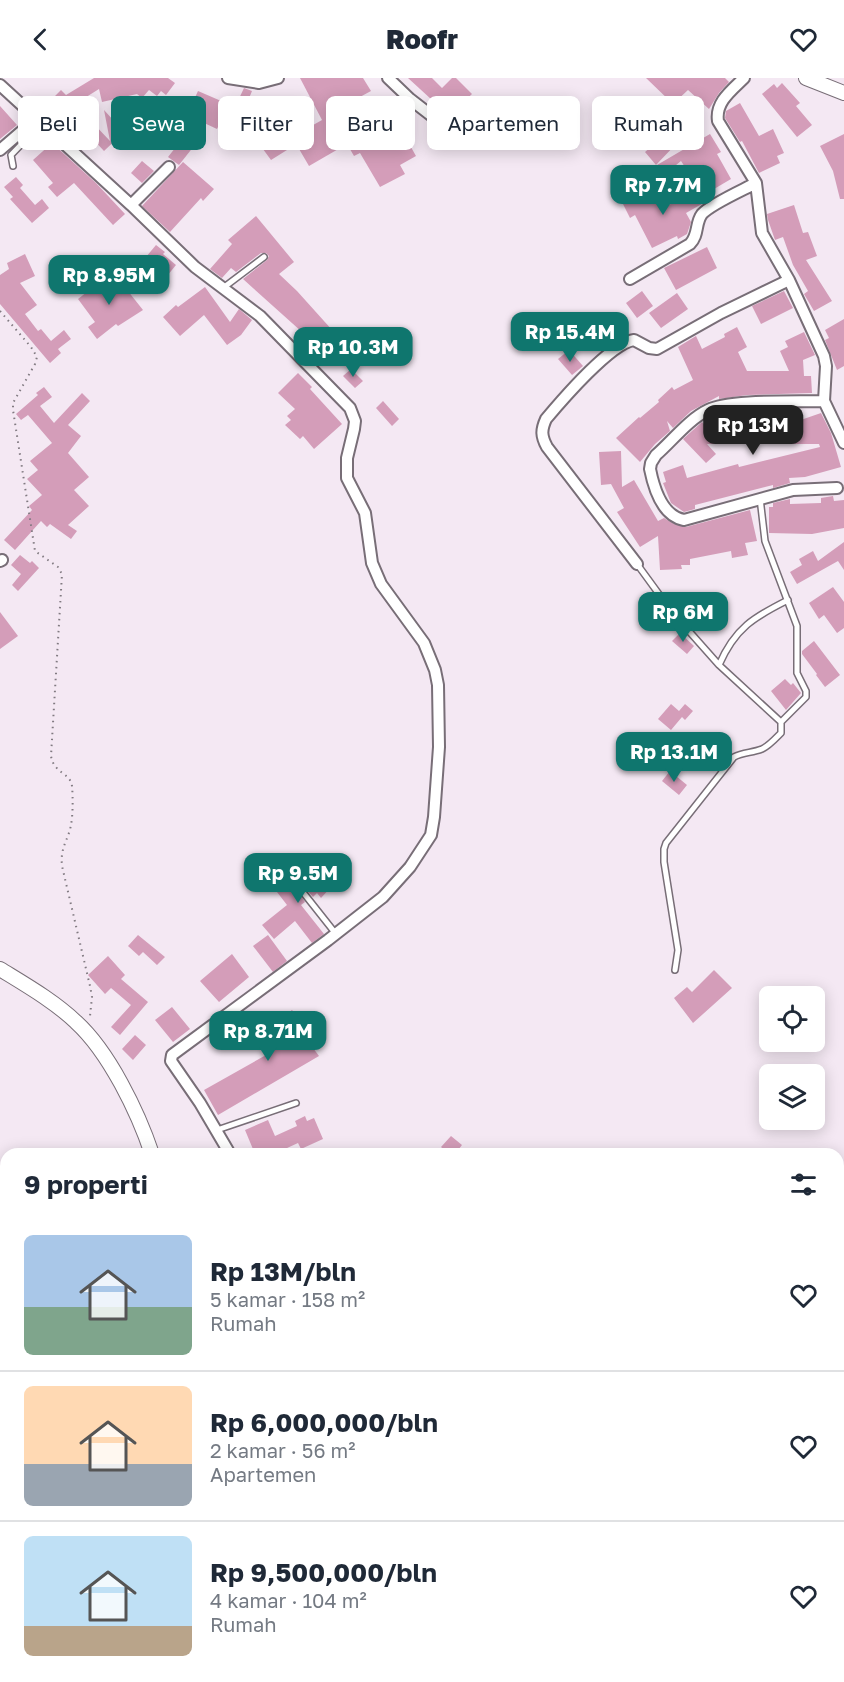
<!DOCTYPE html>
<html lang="id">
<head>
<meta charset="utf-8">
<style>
	body { margin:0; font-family:"Golos Text",sans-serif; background:#f2f2f3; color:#1f2937; height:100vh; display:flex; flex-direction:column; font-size:22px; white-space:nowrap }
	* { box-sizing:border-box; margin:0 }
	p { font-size:20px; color:#747a83 }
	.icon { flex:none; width:33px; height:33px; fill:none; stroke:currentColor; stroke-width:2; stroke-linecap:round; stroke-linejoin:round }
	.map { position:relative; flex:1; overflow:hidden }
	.sheet { position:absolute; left:0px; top:1070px; width:844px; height:536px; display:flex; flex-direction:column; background:#fff; border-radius:18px 18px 0 0; box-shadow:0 3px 15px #0003 }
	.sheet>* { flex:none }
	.guide { position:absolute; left:18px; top:18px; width:808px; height:54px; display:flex; gap:12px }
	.tools { position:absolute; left:759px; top:908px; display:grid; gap:12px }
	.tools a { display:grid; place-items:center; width:66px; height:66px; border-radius:9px; background:#fff; box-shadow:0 3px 15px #0003; font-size:30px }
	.price { position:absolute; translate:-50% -51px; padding:0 14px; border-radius:12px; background:#0f766e; color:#fff; font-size:20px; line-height:39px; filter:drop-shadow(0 2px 3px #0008) }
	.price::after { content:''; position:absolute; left:50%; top:36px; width:18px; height:14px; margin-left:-9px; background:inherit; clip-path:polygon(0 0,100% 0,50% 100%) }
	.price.selected { background:#222; color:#fff }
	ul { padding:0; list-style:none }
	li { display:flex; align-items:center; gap:18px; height:150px; padding:0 24px }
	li+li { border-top:2px solid #e0e1e3 }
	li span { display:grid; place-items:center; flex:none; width:168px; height:120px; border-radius:9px; color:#555 }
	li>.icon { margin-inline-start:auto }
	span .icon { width:72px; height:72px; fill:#fffc; stroke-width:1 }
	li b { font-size:26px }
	h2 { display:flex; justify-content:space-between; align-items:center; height:72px; padding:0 24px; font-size:26px }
	.pill { padding:0 21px; border-radius:9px; background:#fff; box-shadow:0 3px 15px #0003; font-size:21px; line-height:54px }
	.pill.selected { background:#0f766e; color:#fff }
	header { display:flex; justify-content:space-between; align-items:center; height:78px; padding:0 24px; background:#fff; font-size:27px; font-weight:800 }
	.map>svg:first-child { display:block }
	.built { fill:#ecdaeb }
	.green { fill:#c3ddb2 }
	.building { fill:#d49db9 }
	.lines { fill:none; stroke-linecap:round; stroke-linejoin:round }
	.lane-casing { stroke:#786e77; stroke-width:8 }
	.street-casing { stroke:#786e77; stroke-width:14 }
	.secondary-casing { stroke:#786e77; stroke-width:16 }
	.path { stroke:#817a81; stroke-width:2; stroke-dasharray:1.5 4.5; stroke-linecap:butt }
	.lane { stroke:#fff; stroke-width:5 }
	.street { stroke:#fff; stroke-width:10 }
	.secondary { stroke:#fff; stroke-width:14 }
</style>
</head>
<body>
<header><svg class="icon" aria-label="back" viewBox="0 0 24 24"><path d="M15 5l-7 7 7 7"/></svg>Roofr<svg class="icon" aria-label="heart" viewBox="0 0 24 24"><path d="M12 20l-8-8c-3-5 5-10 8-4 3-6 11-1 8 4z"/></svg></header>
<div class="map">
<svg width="844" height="1604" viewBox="0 0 844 1604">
	<rect width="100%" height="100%" fill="#f4e8f3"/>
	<path class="built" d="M839 1486 844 1490V1604H682L679 1599H838Z"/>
	<path class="green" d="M0 1393 6 1397V1461L0 1463Z"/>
	<path class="building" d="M94 0H168L175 5 166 17 161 13 157 18 149 12 142 20 137 16 102 24 99 11 75 26 110 63 104 32 124 54 104 73 75 42 71 46 49 24 61 12 66 17Z
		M300 0H363L371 13 358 20 369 38 366 40 382 67 403 55 416 78 400 87 405 96 380 109 360 75 354 78 347 66 309 88 292 59 322 42Z
		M408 0H432L442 10 452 0H456L472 16 459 28 454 24 444 33Z
		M646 0H725L729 4 719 15 709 31 688 12 673 26Z
		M782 5 800 25 796 28 812 47 797 59 762 16 774 6 777 10Z
		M244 10 252 13 241 40 279 24 285 38 278 41 295 67 271 82 260 67 218 49 217 51 187 37 198 13 235 29Z
		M740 25 759 58 773 51 784 75 777 78 780 85 759 95 742 63 740 64 725 40 726 33Z
		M0 28 17 47 0 61Z
		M618 32 625 40 611 51 604 42Z
		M695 41 697 44 656 87 645 74 658 63Z
		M710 56 721 74 717 76 731 101 709 114 694 88 687 92 681 83 665 96 657 87Z
		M844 56V121H840L833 93 820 68Z
		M183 60 194 68 179 87 168 79Z
		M52 65 96 105 125 136 113 147 74 105 57 119 48 109 53 105 33 82Z
		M142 83 154 93 142 105 131 95Z
		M183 84 214 111 203 123 201 120 170 154 142 128Z
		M16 99 23 107 20 110 35 127 42 121 49 130 32 145 10 121 13 119 4 109Z
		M700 111 707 123 686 135 691 144 687 156 678 161 677 158 652 170 635 137 630 140 622 124 637 117 640 123 655 115 663 130Z
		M794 127 803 155 808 154 817 178 806 182 832 223 814 233 804 216 808 213 793 187 783 159 775 162 768 142 767 136Z
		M256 138 294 184 279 196 297 213 333 253 336 249 346 259 326 278 302 254 243 201 267 182 269 178 266 175H261L236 194 231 190 222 200 210 191 232 166 228 162Z
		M156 167 165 174 163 176 176 187 167 198 154 188 150 192 141 185Z
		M707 169 717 190 676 212 664 190Z
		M25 176 35 198 20 205 37 227 25 236 38 253 41 251 51 263 64 252 71 261 58 271 61 275 50 285 0 226V197L9 191 7 185Z
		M116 198 143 232 118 248 116 246 97 261 88 249 95 244 78 221 106 199 109 203Z
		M205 209 230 244 239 231 252 242 241 257 227 267 204 237 180 258 163 239 176 227 178 229Z
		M642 213 653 228 637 240 626 225Z
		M784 213 793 230 761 246 752 228Z
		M677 215 688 231 661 250 649 235Z
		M844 241V288L837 292 825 262 829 260 825 252Z
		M737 249 747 269 738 274 747 293H789L780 273 788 269 785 263 804 254 815 277 803 282 804 298H811L812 315 747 317 719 321V318L691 333 673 350 667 343 670 353 655 366 640 384 616 360 639 339 640 340 659 324 658 322 672 309 674 312 693 302 678 269 696 258 702 271 725 259 724 256Z
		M569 272 583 288 572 297 558 281Z
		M351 291 363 303 355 310 343 298Z
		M298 295 312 309 310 311 342 346 314 371 303 358 300 361 285 347 291 342 287 338 295 331 278 315Z
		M44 309 52 319 40 328 54 345 82 315 90 323 68 347 81 358 68 375 89 399 74 412 89 428 68 447 77 453 71 461 50 446 47 449 41 443 15 472 4 462 32 432 29 428 42 417 27 401 38 392 30 383 52 365 28 337 21 342 16 336 38 317 36 315Z
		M383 323 399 341 392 348 376 330Z
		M792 331V345L821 335 831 355 841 389 805 399 789 400 790 405 773 410V407L695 427V431L684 434 671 425 663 405 666 404 663 394 683 387 687 400 738 386 739 389 820 369 819 366H707L716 376 706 385 683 361 702 344 719 362 720 336 748 332Z
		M621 373 622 409 634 402 658 443 664 440 674 446 686 449 750 432 757 463 745 465 748 477 732 480 731 473 690 481V487H681L682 491 660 492 658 458 640 469 617 434 624 430 611 406 601 407 599 374Z
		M833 418 834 423 844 422V450L812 456 769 455V429H773V425L790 421V426L821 425V420Z
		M844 464V492L838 483 797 506 790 494 802 487 799 481 813 473 818 483Z
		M20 477 30 485 32 483 39 490 18 513 12 507 21 496 11 487Z
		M833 509 844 524V550L837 555 824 537 819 541 809 525Z
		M0 534 18 558 0 571Z
		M680 555 694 568 687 576 672 563Z
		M814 563 840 597 825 609 816 597 817 596 802 576V573Z
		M785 601 791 607 793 605 801 615 786 632 771 613Z
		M671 626 679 633 685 626 693 633 685 642 682 639 671 652 658 641Z
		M670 693 687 707 679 717 662 703Z
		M304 783 331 809 321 820 317 815 313 819 303 808 297 812 305 824 301 827 324 856 312 865 295 843 274 861 262 847 287 827 277 814 299 798 294 793Z
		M138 857 165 879 157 887 143 874 139 878 128 868Z
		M268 857 287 883 273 894 253 868Z
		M232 876 249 899 219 924 200 903Z
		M108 878 125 897 121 901 148 924 120 957 111 949 131 927 111 910 105 916 88 897Z
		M714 892 732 910 693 945 674 920 687 909 692 914Z
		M172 929 190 951 173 964 155 942Z
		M292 932 310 955 313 952 322 965 313 970 319 978 218 1037 204 1012 275 972 259 941 275 933 279 942Z
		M135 957 146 967 133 982 122 971Z
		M305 1038 307 1043 314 1040 323 1061 301 1071 298 1065 274 1076H255L245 1052 268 1042 275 1058 297 1048 295 1043Z
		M451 1058 462 1067 455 1076H449L441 1069Z"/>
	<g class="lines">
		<defs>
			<path id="lane" d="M13 88 11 77 41 46
				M223 210 264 179
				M637 486 672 534 719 587 781 644
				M719 587C735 550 754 539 788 522
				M302 813 336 856
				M675 892 678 872 664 784V771L666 765 734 679C743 674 752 675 762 671 769 668 776 660 781 655V644L806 619V613L797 595V548L765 463 760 420
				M217 1052 296 1025
				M0 1148 6 1154
				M0 1254 6 1248
				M0 1291 6 1300
				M0 1470 6 1468
				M698 1599 701 1604
				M801 1599 805 1604
				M830 1604 831 1599"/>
			<path id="street" d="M228 0 259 5 278 0
				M388 0 410 21 459 59
				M744 0C732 12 715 24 718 43L756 105 762 155 789 202 824 278 826 288 824 323 844 365
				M0 7 131 127 195 189 260 238 350 330 355 343 354 351 347 380V400L365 435 372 485 381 506 424 565 435 592 438 607 439 669 434 739 431 757 410 789 383 819 328 862 172 977 171 983 200 1025 230 1076
				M0 72 36 41
				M131 127 169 89
				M630 201 690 166C699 157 695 145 702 136 711 126 743 112 756 105
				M824 323C797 324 730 321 708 332 689 341 672 363 656 377L651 385 650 391C654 411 662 438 684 442L793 412 837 410
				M0 483 2 482
				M637 486 547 369C541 358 541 352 546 341 562 322 611 265 634 262L649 270 657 271 721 235 789 202
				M0 1562 6 1558
				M120 1599 123 1604
				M50 1604 57 1599
				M227 1604 233 1602 238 1604"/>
			<path id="secondary" d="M806 0 844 15
				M0 891C26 907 54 923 76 944 109 974 138 1034 152 1076
				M560 1599 563 1604"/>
		</defs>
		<use href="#lane" class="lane-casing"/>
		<use href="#street" class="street-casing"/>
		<use href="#secondary" class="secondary-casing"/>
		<path class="path" d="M0 233 31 269 37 279 35 286 13 325V332L35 473 58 489 62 496 51 678C54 696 70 694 72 708 73 719 73 736 71 747 68 763 60 769 62 788L90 908 92 919 90 938"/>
		<use href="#lane" class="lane"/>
		<use href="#street" class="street"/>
		<use href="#secondary" class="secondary"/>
	</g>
</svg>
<div class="tools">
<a><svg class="icon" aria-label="locate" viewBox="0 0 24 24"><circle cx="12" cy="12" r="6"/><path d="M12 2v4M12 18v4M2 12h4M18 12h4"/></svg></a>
<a><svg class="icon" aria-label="layers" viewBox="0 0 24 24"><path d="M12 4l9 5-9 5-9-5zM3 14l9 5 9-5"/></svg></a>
</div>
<b class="price" style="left:663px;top:138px">Rp 7.7M</b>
<b class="price" style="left:109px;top:228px">Rp 8.95M</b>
<b class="price" style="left:570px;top:285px">Rp 15.4M</b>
<b class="price" style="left:353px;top:300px">Rp 10.3M</b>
<b class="price selected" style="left:753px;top:378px">Rp 13M</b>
<b class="price" style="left:683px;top:565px">Rp 6M</b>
<b class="price" style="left:674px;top:705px">Rp 13.1M</b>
<b class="price" style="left:298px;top:826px">Rp 9.5M</b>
<b class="price" style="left:268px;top:984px">Rp 8.71M</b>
<div class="guide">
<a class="pill">Beli</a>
<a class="pill selected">Sewa</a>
<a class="pill">Filter</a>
<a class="pill">Baru</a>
<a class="pill">Apartemen</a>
<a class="pill">Rumah</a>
</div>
<section class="sheet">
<h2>9 properti<svg class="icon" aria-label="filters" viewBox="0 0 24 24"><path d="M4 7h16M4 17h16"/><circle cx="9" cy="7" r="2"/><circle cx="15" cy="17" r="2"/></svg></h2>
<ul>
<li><span style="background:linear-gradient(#a9c7e8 60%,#7fa58c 0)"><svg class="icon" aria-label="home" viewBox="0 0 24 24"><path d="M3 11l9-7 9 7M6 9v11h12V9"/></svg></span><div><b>Rp 13M/bln</b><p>5 kamar · 158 m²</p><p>Rumah</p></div><svg class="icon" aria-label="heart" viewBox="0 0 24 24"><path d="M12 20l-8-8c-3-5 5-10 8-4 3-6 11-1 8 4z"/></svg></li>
<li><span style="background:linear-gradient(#ffd9b3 65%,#9aa5b1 0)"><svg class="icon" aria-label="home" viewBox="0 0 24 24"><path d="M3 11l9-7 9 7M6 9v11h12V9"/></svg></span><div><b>Rp 6,000,000/bln</b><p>2 kamar · 56 m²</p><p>Apartemen</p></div><svg class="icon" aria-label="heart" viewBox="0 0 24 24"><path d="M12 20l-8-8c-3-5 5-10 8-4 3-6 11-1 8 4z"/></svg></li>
<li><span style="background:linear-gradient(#bfe0f5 75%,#b9a48a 0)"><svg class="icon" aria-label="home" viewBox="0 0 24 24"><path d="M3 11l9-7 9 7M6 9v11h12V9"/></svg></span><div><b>Rp 9,500,000/bln</b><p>4 kamar · 104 m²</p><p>Rumah</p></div><svg class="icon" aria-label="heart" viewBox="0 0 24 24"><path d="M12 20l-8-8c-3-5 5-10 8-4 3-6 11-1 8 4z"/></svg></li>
</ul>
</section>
</div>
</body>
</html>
